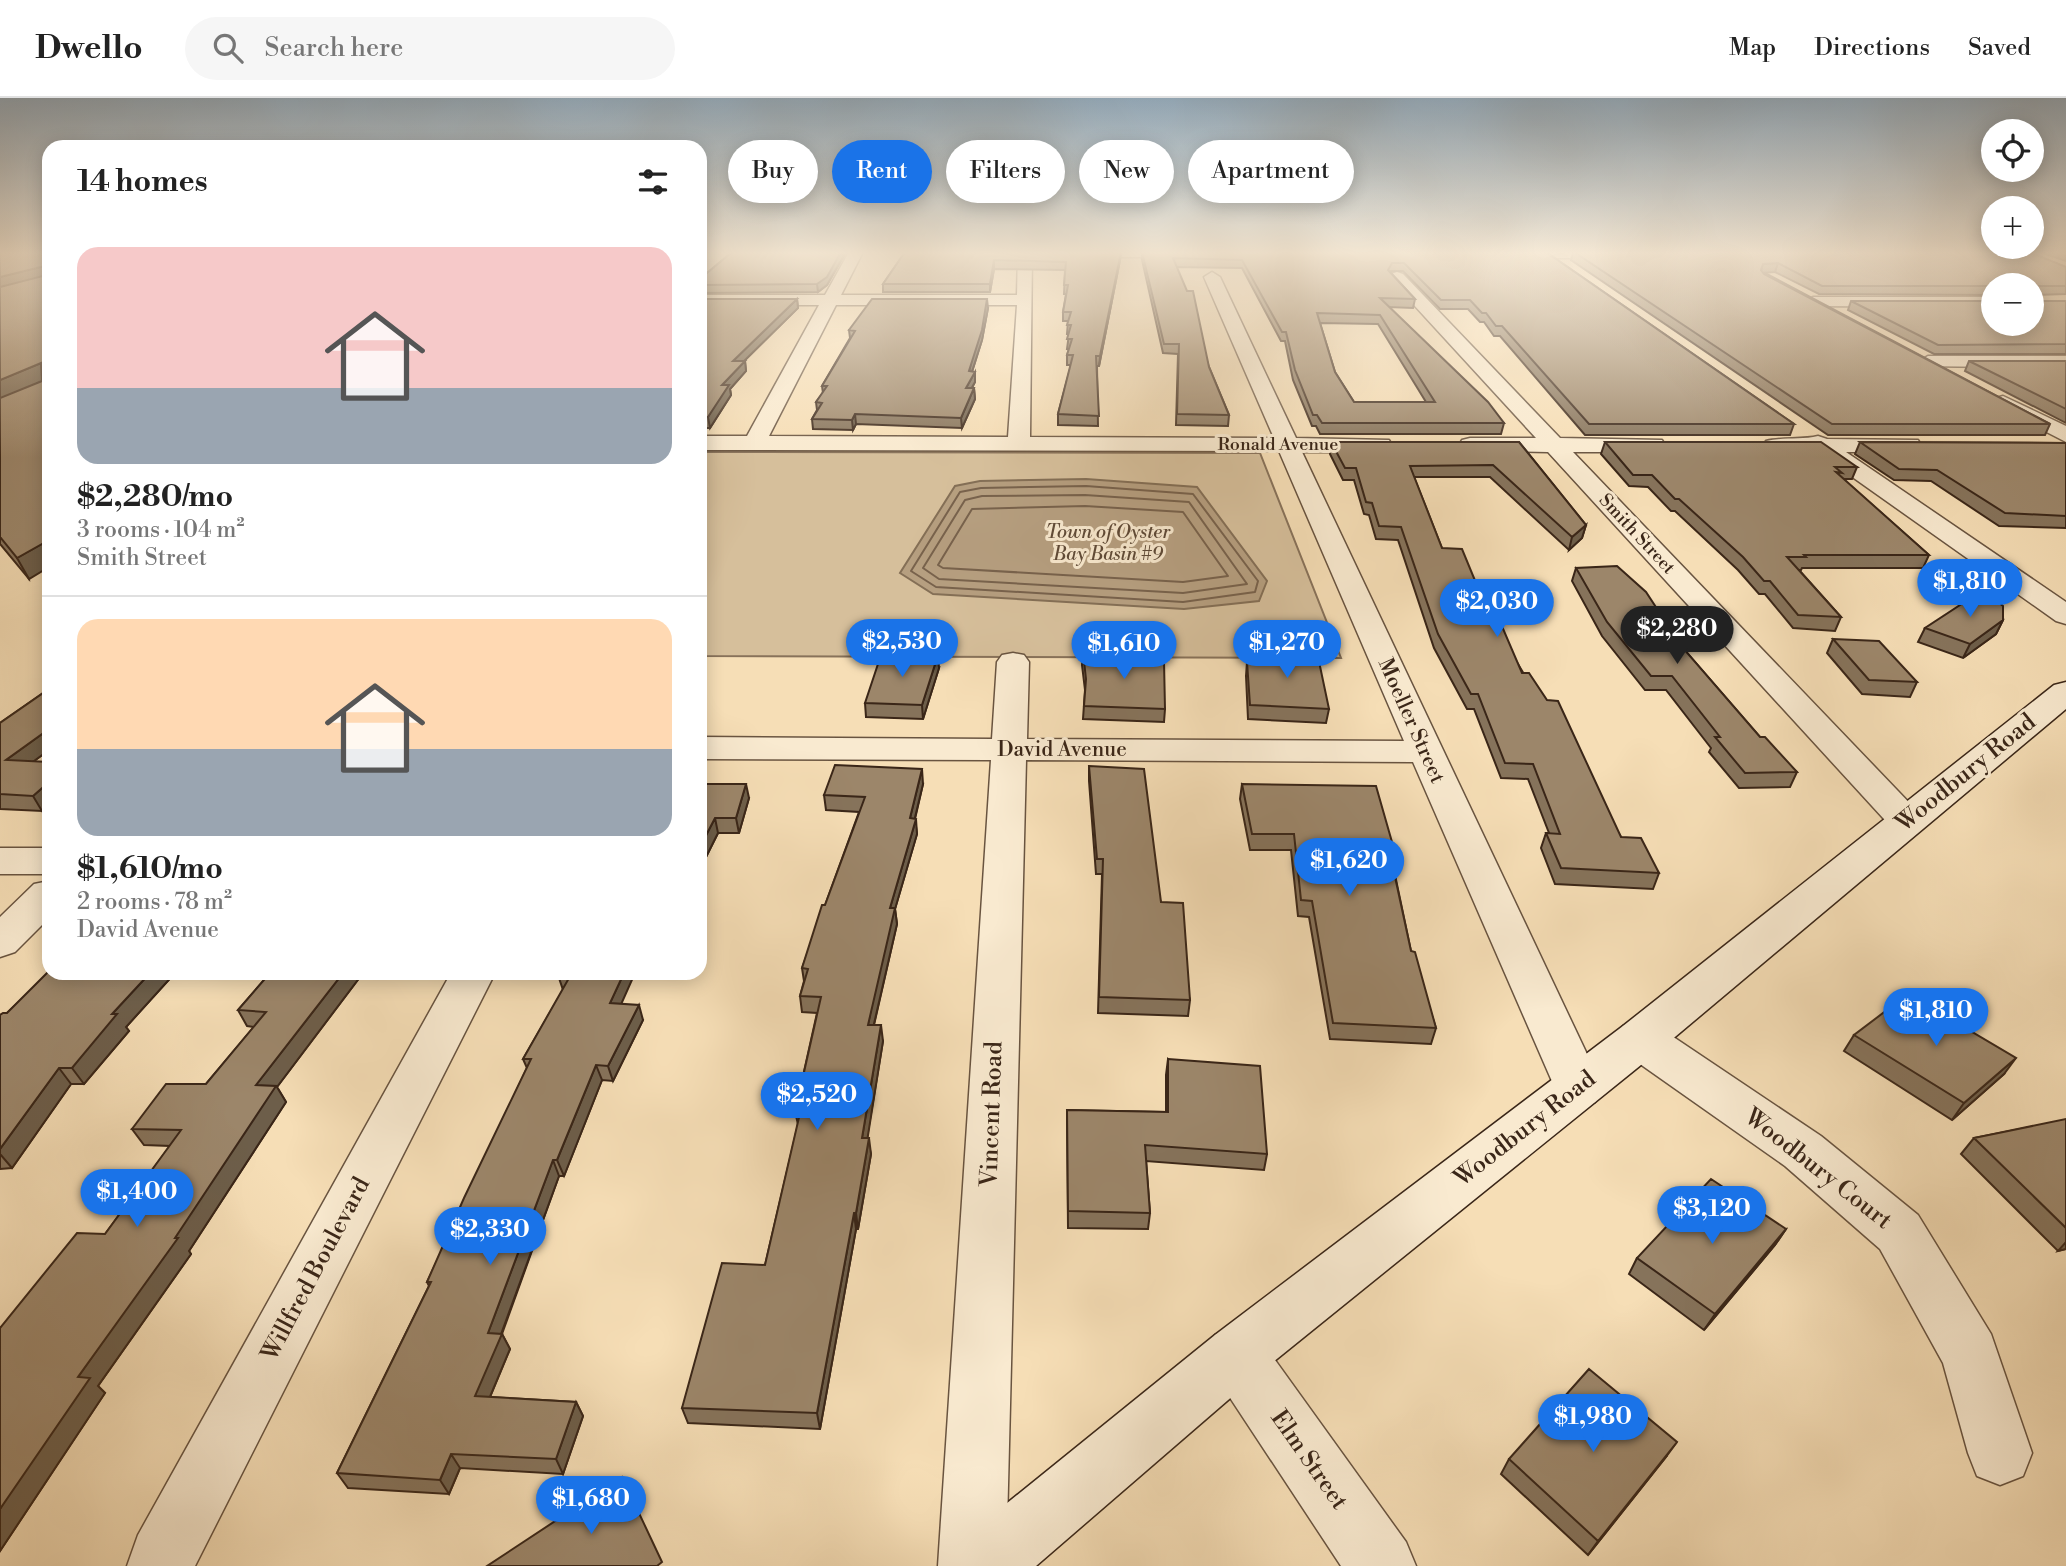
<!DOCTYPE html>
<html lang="en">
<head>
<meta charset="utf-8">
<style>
	body { margin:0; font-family:"Libre Bodoni",serif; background:#f6f6f6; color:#222; height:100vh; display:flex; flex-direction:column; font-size:26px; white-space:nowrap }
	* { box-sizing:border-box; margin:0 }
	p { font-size:23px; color:#767676 }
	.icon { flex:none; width:38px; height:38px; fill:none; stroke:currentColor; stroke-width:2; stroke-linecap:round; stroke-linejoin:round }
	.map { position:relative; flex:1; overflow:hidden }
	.sheet { position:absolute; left:42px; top:42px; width:665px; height:840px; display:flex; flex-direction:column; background:#fff; border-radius:21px; box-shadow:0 4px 18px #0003 }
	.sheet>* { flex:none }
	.hud { position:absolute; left:728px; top:42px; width:665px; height:63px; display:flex; gap:14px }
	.tools { position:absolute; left:1981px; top:21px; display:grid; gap:14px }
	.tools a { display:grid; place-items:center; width:63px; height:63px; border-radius:50%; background:#fff; box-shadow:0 4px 18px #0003; font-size:35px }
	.price { position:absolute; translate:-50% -60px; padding:0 16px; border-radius:24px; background:#1a73e8; color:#fff; font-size:23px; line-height:46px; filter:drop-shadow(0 2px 4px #0008) }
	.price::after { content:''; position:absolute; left:50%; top:42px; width:21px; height:16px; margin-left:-10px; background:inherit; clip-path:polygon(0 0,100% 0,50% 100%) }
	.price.on { background:#222; color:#fff }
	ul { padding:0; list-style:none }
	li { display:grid; align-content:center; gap:14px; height:371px; padding:0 35px }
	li+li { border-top:2px solid #e0e0e0 }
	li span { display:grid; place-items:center; height:217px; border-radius:21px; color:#555 }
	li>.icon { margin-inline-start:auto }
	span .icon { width:126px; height:126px; fill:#fffc; stroke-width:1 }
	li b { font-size:30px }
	h2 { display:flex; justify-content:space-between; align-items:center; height:84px; padding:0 35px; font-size:30px }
	.chip { padding:0 24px; border-radius:32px; background:#fff; box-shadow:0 4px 18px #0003; font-size:24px; line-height:63px }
	.chip.on { background:#1a73e8; color:#fff }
	header { display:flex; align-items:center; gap:42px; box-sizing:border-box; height:98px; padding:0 35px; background:#fff; border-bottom:2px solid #e0e0e0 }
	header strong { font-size:33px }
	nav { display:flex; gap:38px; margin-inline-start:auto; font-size:24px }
	.search { width:490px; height:63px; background:#f6f6f6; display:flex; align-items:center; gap:18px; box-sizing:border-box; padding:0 24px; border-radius:38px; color:#767676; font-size:26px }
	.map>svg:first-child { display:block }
	.green { fill:#d6bf9b; stroke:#88725a; stroke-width:2 }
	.water { fill:#b69f80; stroke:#846f56; stroke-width:2 }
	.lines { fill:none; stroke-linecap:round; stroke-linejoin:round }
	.shore { stroke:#78624c; stroke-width:2 }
	.minor-casing { stroke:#695440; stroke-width:3 }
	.secondary-casing { stroke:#3a2618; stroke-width:3 }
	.minor { fill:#f9ead0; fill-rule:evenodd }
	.secondary { fill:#f9ead0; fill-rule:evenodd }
	.wall { fill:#86735b; stroke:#3a2618; stroke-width:2; fill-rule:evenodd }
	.shaded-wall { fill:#6d5e4a; stroke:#3a2618; stroke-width:2 }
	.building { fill:#9c866a; stroke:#3a2618; stroke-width:2; fill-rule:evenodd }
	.labels { text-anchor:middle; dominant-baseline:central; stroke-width:6; stroke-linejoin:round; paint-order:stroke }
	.far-street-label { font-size:18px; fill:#3a2618; stroke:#f9ead0 }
	.far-water-label { font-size:19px; font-style:italic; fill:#5f4a37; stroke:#f9ead0 }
	.street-label { font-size:21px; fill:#3a2618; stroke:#f9ead0 }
	.near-street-label { font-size:24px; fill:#3a2618; stroke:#f9ead0 }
</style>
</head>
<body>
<header>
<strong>Dwello</strong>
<div class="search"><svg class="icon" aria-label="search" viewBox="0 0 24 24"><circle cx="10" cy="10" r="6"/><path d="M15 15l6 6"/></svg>Search here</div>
<nav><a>Map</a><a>Directions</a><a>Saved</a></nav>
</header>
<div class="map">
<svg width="2066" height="1468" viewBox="0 0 2066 1468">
	<rect width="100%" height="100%" fill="#f6deb6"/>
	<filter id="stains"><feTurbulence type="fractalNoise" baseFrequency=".00286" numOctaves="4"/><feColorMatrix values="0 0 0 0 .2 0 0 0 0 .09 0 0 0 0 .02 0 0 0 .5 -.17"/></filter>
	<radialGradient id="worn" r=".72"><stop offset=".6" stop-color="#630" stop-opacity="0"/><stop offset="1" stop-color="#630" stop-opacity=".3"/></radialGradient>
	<path class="green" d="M700 354 1260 355 1341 560 700 558Z"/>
	<path class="water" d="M1086 381 1197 389 1267 483 1259 503 1184 511 933 496 900 475 955 388 980 383Z"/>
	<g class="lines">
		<path class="shore" d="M1086 388 1193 396 1258 483 1255 494 1183 504 936 489 911 473 960 394 981 390Z
			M1085 397 1189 404 1247 486 1183 495 939 481 923 470 965 402 982 398Z
			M1085 408 1183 414 1228 478 1183 484 943 470 938 467 972 411Z"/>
		<defs>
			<path id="minor" d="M849 154H863L841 197H1017L1018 154H1032L1030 339 1274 340 1204 179 1212 174 1220 179 1296 340 1389 342 1392 347 1389 352 1381 354H1302L1603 990 1595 1004 1578 1009 1561 1004 1413 664 1026 662 1006 1468H938L991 662 700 661V639L992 641 997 564 1002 557 1013 555 1024 557 1029 564 1027 641 1404 643 1279 353 700 352V338H747L819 207H700V197H825ZM836 207H1017L1008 339 769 338Z
				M1490 154H1631L1632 156 1625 160H1496L1491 159Z
				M1062 155V154L1201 155 1194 159H1069Z
				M1397 174 1403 176 1560 340 1662 342 1665 347 1662 352 1654 354H1573L1920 716 1926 724 1920 732 1907 736 1894 732 1548 354 1462 352 1459 347 1462 342 1470 340H1536L1391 182 1389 179 1391 176Z
				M1813 199H1993V209L1807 208 1805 204Z
				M1928 258H2066V270L1921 268 1918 264Z
				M2003 298 2066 328V344L1996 308 1993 304 1996 300Z
				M1818 338 1827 341 1918 342 1921 347 1918 352 1910 354H1846L2066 504V526L2056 523 1817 354 1766 353 1763 348 1766 343C1783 339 1801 342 1818 338Z
				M0 750H49V776H0Z
				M49 783V820L15 854 0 859V819L34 786Z
				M451 875H495L195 1468H127L138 1437Z
				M1640 923 1657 928 1821 1038 1918 1117 1991 1236 2032 1355 2023 1378 2000 1387 1977 1378 1968 1355 1943 1265 1880 1151 1785 1068 1623 954 1616 941 1623 928Z
				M1236 1228 1257 1237 1406 1444 1416 1468H1341L1215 1277 1206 1257 1215 1237Z"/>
			<path id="secondary" d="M2066 584V611L1657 954 1257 1277 1036 1468H949L959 1444 1215 1237 1623 928 2054 587Z"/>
		</defs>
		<use href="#minor" class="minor-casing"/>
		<use href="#secondary" class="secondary-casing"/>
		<use href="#minor" class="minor"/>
		<use href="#secondary" class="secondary"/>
	</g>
	<path class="wall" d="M0 154 29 481 0 446Z
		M732 154H846L827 187 818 194 700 195V181Z
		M905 154H1121L1120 162 1099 268H1097L1098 328 1058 327V316L1071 267H1067V257L1069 251H1067L1069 236H1067L1068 223H1063V214L1066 196H1064L1065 172 994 171 990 194H883V186Z
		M1142 154H1546L1794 326 1790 337H1585L1500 238H1494L1484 224H1480L1468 211H1440L1403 173H1391L1390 174 1415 201 1413 210 1389 209 1504 325 1501 336H1320L1316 328H1312L1293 282 1285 243H1281L1242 170 1176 169 1209 269 1229 317 1228 328 1176 327 1178 256 1163 255 1142 162ZM1320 225 1378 226 1426 304H1354L1335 274Z
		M1573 154H2029L2066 169V196L2034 197V200L2036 203H2066V256H1934L1848 212 1851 203 1993 226 2032 187H1993V197L1819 196 1775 174H1763L2050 326 2045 337H1828L1571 162Z
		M2040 154H2066V163Z
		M700 201H797L798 210 744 263H745L746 273 730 291 731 297 710 330H700Z
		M988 210 982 242 972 274 975 284 972 290H974L975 301 962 330 856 326 853 332 813 331 812 321 817 312 816 304 823 295 822 288 850 240 849 232Z
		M1969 263H2066V325L1965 273Z
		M1331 344H1519L1586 427 1582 440 1569 452 1490 379H1414L1442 450 1490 519 1621 739 1659 775 1653 791 1555 786 1541 750 1546 735H1549L1528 681 1501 680 1474 611H1467L1434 550 1398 442 1376 441 1369 417 1364 416 1354 382H1343L1330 356Z
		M1605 344 1857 369 1852 381H1843L1929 457 1923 470H1802L1801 472H1799L1841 519 1835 533 1793 530 1765 496H1759L1738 472 1675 413H1671L1648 389 1629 388 1601 356Z
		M1860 344 2066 345V430L1999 428 1931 383 1894 382 1855 356Z
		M1576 470 1682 549 1760 639 1797 674 1790 689 1739 690 1709 654 1711 650 1666 592H1645L1602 538 1572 483Z
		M2003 522 1996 536 1963 560 1918 544 1925 530Z
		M1833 541 1917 584 1910 599 1862 596 1827 555Z
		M1253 552 1329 611 1326 625 1248 621 1246 578 1247 564H1251Z
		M1083 554 1144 563 1165 611 1164 624 1083 621 1085 592 1082 567Z
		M939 570 923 621 866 619 865 605Z
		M49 591V652L34 663 42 713 0 711V625Z
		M1089 668 1161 804 1190 902 1188 918 1098 915 1102 776H1096L1089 683Z
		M700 686 749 700 739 735H718L700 771Z
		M923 686 915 721 917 736 895 811 897 826 874 927 883 943 867 1040 871 1056 858 1131H856L820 1331 688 1325 682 1310 765 1167 798 1026 795 1014 817 915 802 914 800 898 804 883 802 870 859 714 826 712 824 697Z
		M1242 686 1398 765 1395 777 1411 853 1436 930 1431 946 1330 941 1309 819 1298 818 1291 752H1250L1240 701Z
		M49 875H175L126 929 129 933 84 986H71L12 1070 0 1071V917L7 915Z
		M270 875H363L277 989 286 1004 189 1153 191 1156 98 1288 105 1295 0 1453V1230L105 1136 170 1048 144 1047 132 1031 206 986 254 929 247 928 238 912Z
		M561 875 622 906 643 922 613 983 602 982 564 1078H559L502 1236 510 1251 490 1299 576 1304 583 1318 563 1376 460 1370 449 1396 348 1390 337 1375 429 1188 427 1184 527 970 523 961 563 892 559 880Z
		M1854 937 2004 976 1952 1022 1844 953Z
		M1168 961 1267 1056 1264 1072 1146 1063 1150 1115 1148 1131 1068 1130 1067 1012 1166 1014V977Z
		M2066 1022V1151L2058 1153 1961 1056 1974 1040Z
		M1786 1131 1775 1147 1704 1232 1629 1176 1637 1160Z
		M1666 1359 1588 1457 1501 1376 1509 1361Z"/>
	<path class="shaded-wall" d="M841 154H846L827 187 818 194 817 186Z
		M1121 154 1120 162 1099 268 1100 258Z
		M994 162V171L990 194V186Z
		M1778 165 1775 174 1760 175 1763 166Z
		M49 167V182L0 195V179Z
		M797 201 798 210 734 273 733 263Z
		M987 201 988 210 982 242 969 283V273Z
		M745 263 746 273 730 291 731 297 710 330 708 319 722 287Z
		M41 265 49 280 0 303V282Z
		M975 274V284L966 300V290Z
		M974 290 975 301 962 330 961 320Z
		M855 316 856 326 853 332 852 322Z
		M1586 427 1582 440 1569 452 1572 439Z
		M49 442V469L29 481 17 460Z
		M2003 522 1996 536 1963 560 1970 546Z
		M938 557 939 570 923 621 922 607Z
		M49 631V652L15 677 6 662Z
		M922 671 923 686 911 736 910 720Z
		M49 684V707L42 713 33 698Z
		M746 686 749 700 739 735 736 720Z
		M715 720 718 735 700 771V749Z
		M916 721 917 736 895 811 897 826 870 943 868 927 890 810Z
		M150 875H175L126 929 129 933 84 986 72 970 112 916Z
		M343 875H363L277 989 286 1004 189 1153 191 1156 98 1288 105 1295 0 1453V1411L78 1279 175 1140 256 987Z
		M624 875H635L615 920 610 905Z
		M639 907 643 922 613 983 608 968Z
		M881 927 883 943 865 1056 862 1040Z
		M2016 960 2004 976 1952 1022 1964 1005Z
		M596 967 602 982 564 1078 557 1062Z
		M59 970 71 986 12 1070 0 1056V1051Z
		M869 1040 871 1056 858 1131 856 1115Z
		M553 1062 559 1078 500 1239 502 1236 510 1251 484 1313 475 1298 488 1235Z
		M854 1115 856 1131 820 1331 817 1315Z
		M1786 1131 1775 1147 1704 1232 1715 1216Z
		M2066 1144V1151L2058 1153Z
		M576 1304 583 1318 563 1376 556 1361Z
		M1677 1344 1666 1359 1588 1457 1598 1443Z
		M451 1356 460 1370 449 1396 440 1382Z"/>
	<path class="building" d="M0 154H49V167L0 179Z
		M732 154H841L827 179 817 186 700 187V181Z
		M905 154H1121L1100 258H1096L1099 318 1058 316 1073 257H1067L1072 241H1067L1071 227H1067L1071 214H1063L1068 187H1064L1066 164 994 162 990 186H883Z
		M1142 154H1546L1794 326H1589L1502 228H1496L1486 215H1482L1470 202H1441L1404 165H1392L1388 172 1415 201 1380 200 1488 304 1504 325H1322L1317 317H1313L1295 272 1286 234H1282L1242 162 1173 160 1187 193H1193L1209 269 1229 317 1177 316 1179 246H1164ZM1317 215 1380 217 1435 304H1354L1335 274Z
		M1574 154H2029L2066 169V188H2034V200L2036 203H2066V246L1938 247 1851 203H1993V226H2032V187H1993V188H1822L1778 165 1763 166 1761 172 1764 176 2050 326H1832Z
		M45 172H49V442L17 460 0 439V300L42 283 41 265 0 282V189L43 178Z
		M700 201H797L733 263H745L722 287H729L708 319H700Z
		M872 201H987L982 232 969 273 975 274 966 290H974L961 320 855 316 852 322 812 321 822 305 816 304 827 288H822L855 233 849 232Z
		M1969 263H2066V311Z
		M1331 344H1519L1586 427 1572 439 1493 367 1410 368 1442 450 1462 451 1490 519H1498L1522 575H1529L1547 602 1558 603 1621 739 1641 740 1659 775 1561 770 1546 735 1560 736 1533 666 1505 665 1478 596H1471L1438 536 1401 429 1379 428 1372 405 1366 404 1356 370H1345Z
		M1605 344H1821L1857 369H1835L1842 375 1836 374 1929 457H1804L1806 459H1787L1841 519 1798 517 1770 483H1764L1743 459 1679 401H1675L1652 377H1633Z
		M1860 344 2066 345V418L2005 415 1937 372 1899 371Z
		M1617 468 1646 494 1682 549 1760 639H1765L1797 674 1745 675 1715 639H1720L1672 578H1651L1607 524 1576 470Z
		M1983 492 2003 508V522L1970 546 1925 530Z
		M1833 541 1879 543 1917 584 1869 582Z
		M1253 552 1317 554 1329 611 1250 607 1247 564 1255 565Z
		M1143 553 1144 563H1164L1165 611 1084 608 1086 581 1083 554Z
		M882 554 938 557 922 607 865 605Z
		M49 591V631L6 662 49 664V684L33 698 0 696V625Z
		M835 667 922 671 910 720 916 721 890 810H895L868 927H881L862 1040H869L856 1115H854L817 1315 682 1310 722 1165 765 1167 800 1015 795 1014 821 899 800 898 808 871 802 870 822 807H825L865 699 824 697Z
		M1089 668 1144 671 1161 804 1183 805 1190 902 1099 899 1103 761H1097Z
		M700 686H746L736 720H715L700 749Z
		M1242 686 1376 688 1398 765H1392L1411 853 1415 854 1436 930 1333 925 1312 803 1301 802 1294 736H1252Z
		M49 873V875H150L112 916H117L72 970H59L0 1051V917L3 915H7Z
		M270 875H343L256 987 276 988 175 1140H178L78 1279 90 1280 0 1411V1230L77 1135 105 1136 181 1032 132 1031 166 986H206L266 914 238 912Z
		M561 875H624L610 905 639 907 608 968 596 967 557 1062H553L488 1235 502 1236 475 1298 576 1304 556 1361 451 1356 440 1382 337 1375 431 1184H427L464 1100 531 961H523L569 880H559Z
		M1908 896 2016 960 1964 1005 1854 937Z
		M1168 961 1260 968 1267 1056 1145 1047 1150 1115 1068 1113 1067 1012 1168 1014Z
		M2066 1021V1130L1974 1040Z
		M1711 1081 1786 1131 1715 1216 1637 1160Z
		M1589 1271 1677 1344 1598 1443 1509 1361Z
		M622 1379 662 1464 657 1468H487Z"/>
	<linearGradient id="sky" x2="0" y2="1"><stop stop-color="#94acbe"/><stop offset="0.43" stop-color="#fbf0de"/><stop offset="1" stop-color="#fbf0de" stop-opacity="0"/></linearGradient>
	<rect width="2066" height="360" fill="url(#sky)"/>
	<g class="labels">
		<g class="far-street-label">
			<text x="1278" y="346">Ronald Avenue</text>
			<text transform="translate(1637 436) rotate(47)">Smith Street</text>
		</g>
		<g class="far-water-label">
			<text x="1108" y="434">Town of Oyster<tspan x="1108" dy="22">Bay Basin #9</tspan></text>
		</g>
		<g class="street-label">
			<text transform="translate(1411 623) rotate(66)">Moeller Street</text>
			<text x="1062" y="652">David Avenue</text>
		</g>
		<g class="near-street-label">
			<text transform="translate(1966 675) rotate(-39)">Woodbury Road</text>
			<text transform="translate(992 1016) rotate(-88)">Vincent Road</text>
			<text transform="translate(1525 1031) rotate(-38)">Woodbury Road</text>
			<text transform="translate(1818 1071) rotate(38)">Woodbury Court</text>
			<text transform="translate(316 1171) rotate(-62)">Willfred Boulevard</text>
			<text transform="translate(1309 1362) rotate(55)">Elm Street</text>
		</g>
	</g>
	<rect width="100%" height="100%" filter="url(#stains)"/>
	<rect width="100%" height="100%" fill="url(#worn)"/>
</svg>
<div class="tools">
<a><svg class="icon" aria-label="locate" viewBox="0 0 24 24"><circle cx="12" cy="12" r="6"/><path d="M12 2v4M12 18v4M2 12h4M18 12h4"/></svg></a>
<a>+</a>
<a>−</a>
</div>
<b class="price" style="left:1970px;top:521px">$1,810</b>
<b class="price" style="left:1497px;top:541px">$2,030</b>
<b class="price on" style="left:1677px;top:568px">$2,280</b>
<b class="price" style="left:902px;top:581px">$2,530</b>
<b class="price" style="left:1287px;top:582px">$1,270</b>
<b class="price" style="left:1124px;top:583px">$1,610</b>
<b class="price" style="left:1349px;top:800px">$1,620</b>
<b class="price" style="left:1936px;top:950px">$1,810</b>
<b class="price" style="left:817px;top:1034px">$2,520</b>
<b class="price" style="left:137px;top:1131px">$1,400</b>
<b class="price" style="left:1712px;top:1148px">$3,120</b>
<b class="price" style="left:490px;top:1169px">$2,330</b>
<b class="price" style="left:1593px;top:1356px">$1,980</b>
<b class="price" style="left:591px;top:1438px">$1,680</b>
<div class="hud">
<a class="chip">Buy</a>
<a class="chip on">Rent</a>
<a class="chip">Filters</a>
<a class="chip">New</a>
<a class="chip">Apartment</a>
</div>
<section class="sheet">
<h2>14 homes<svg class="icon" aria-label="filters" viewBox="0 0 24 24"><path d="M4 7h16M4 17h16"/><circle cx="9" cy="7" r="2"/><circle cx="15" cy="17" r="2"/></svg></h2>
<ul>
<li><span style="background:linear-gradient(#f6c9c9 65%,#9aa5b1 0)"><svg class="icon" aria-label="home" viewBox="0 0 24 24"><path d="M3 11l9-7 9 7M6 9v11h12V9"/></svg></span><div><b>$2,280/mo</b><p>3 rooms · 104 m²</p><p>Smith Street</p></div></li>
<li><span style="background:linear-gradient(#ffd9b3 60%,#9aa5b1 0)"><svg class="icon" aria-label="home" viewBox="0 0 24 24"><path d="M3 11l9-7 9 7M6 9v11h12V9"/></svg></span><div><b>$1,610/mo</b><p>2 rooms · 78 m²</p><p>David Avenue</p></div></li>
</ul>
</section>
</div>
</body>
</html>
